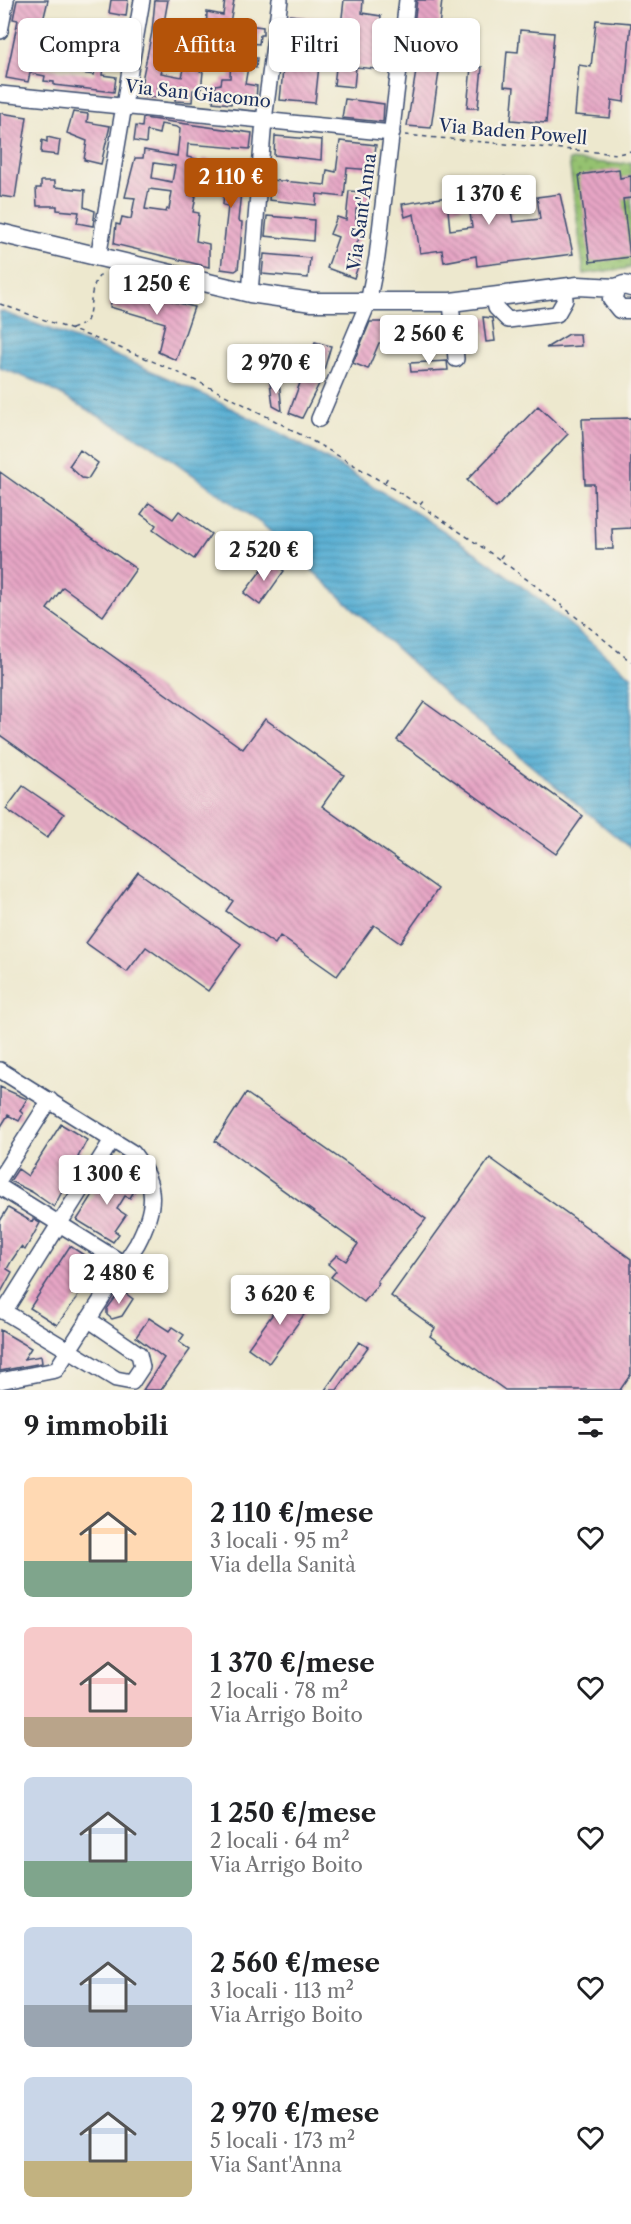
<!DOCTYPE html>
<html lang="it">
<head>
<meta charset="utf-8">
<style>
	body { margin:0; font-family:"Libre Caslon Text",serif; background:#f6f6f6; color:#202124; height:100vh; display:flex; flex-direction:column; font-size:22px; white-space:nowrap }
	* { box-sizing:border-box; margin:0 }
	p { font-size:20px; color:#757577 }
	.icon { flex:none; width:33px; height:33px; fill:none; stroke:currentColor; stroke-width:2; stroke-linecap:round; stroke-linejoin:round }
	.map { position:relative; height:1390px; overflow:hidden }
	.details { display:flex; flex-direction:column; background:#fff; flex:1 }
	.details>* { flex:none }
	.hud { position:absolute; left:18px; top:18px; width:596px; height:54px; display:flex; gap:12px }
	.price { position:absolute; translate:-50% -51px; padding:0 14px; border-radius:6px; background:#fff; color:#222; font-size:20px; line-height:39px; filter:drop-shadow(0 2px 3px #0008) }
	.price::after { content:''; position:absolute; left:50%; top:36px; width:18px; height:14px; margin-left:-9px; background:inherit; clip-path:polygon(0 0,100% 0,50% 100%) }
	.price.selected { background:#b45309; color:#fff }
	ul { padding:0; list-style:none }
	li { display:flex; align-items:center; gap:18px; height:150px; padding:0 24px }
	li span { display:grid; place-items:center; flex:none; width:168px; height:120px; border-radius:9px; color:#555 }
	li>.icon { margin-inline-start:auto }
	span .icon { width:72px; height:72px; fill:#fffc; stroke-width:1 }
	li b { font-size:26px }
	h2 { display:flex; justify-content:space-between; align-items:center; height:72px; padding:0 24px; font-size:26px }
	.pill { padding:0 21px; border-radius:9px; background:#fff; box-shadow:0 2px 4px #0004; font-size:21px; line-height:54px }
	.pill.selected { background:#b45309; color:#fff }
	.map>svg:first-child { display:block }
	.park { fill:url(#park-dots); stroke:#587867; stroke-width:1.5 }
	.water { fill:url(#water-rules); stroke:#386e98; stroke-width:1.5 }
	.building { fill:url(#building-back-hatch); fill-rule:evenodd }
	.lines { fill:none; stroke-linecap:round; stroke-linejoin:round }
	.minor-casing { stroke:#3a4b6f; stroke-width:18 }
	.major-casing { stroke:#3a4b6f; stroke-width:21 }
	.path { stroke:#3a4b6f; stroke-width:1.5; stroke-dasharray:4.5 4.5; stroke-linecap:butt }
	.minor { stroke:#fff; stroke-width:15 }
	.major { stroke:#fff; stroke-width:18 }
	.labels { text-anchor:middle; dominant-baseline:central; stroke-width:4.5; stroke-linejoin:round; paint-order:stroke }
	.street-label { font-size:18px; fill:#1b2f5e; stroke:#f7f3e8 }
</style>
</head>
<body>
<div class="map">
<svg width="631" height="1390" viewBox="0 0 631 1390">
	<defs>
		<pattern id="park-dots" width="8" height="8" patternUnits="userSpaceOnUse" patternTransform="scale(1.5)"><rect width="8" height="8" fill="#95c270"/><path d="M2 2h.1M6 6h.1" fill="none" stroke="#799e5f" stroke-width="1.8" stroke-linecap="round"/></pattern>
		<pattern id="water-rules" width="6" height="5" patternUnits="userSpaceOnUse" patternTransform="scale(1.5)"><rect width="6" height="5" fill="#56aed3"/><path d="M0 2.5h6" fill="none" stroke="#468eae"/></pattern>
		<pattern id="building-back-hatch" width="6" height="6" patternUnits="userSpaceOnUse" patternTransform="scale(1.5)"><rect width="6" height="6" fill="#e7a5c5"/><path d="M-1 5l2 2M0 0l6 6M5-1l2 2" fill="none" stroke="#ba87a3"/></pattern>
	</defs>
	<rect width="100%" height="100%" fill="#f7f3e8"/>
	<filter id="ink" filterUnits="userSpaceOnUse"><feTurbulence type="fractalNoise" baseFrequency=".0167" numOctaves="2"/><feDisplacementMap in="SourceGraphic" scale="12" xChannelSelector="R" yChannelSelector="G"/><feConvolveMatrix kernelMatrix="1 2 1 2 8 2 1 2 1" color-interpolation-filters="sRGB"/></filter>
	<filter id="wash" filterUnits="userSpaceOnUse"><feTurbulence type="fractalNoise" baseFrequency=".008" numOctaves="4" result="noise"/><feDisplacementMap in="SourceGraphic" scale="24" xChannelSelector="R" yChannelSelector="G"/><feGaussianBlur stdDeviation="1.35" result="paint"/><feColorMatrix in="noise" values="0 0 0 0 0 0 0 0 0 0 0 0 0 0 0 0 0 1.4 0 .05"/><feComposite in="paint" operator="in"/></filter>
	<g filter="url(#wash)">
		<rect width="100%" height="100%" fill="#ede8ce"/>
		<path class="park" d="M569 160 618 164 631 162V268L584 274Z"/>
		<path class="water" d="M0 311C194 379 390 481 551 609 578 631 604 654 631 676V849L452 700 263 525 154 447 38 382 0 368Z"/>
		<g id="blocks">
			<path class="building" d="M17 0H48L43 21 39 20 32 66 94 75 96 66 103 67 102 75 116 77 114 92 54 85V82L44 81 45 76 30 73 28 82 6 78 18 20 13 19Z
				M111 0H128L126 16 109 13Z
				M155 0H168L162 34 169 35 161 73 182 77 193 35 206 37 207 12 223 15 225 0H234L230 23 263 27V35H260L259 44 227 41V45L207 43 200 71 203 72 201 91 193 90 192 102 175 101 176 89 158 86 156 98 139 95 152 32Z
				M344 0H363L362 13 381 16 376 69 356 67 354 87 334 85Z
				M417 0H442L437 44H443L431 128 407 126 421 41H412Z
				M289 15 324 19 315 103 280 100 284 60H291L292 47 286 46Z
				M596 20 631 23 624 102 612 100 610 118 575 115 579 65 591 67Z
				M102 29 122 32 119 51H99Z
				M520 30 554 33 546 123 511 120 514 87 504 86 507 51 518 52Z
				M231 57 257 58 256 68 248 67 245 84 257 86 256 100 232 101 231 104 213 102 216 85 221 84 222 78H230Z
				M471 67H482L478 108H467Z
				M345 99 384 104 383 122 342 118Z
				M73 112 88 114 87 122 110 126 101 164 84 160 87 141 67 133Z
				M0 113 27 117 15 198 0 196Z
				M143 118 252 133 250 149 188 144 187 157 197 159 189 195 196 196 193 212 199 213 196 241 209 244V267L114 244 116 224 120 225 122 217 131 219 135 198 125 197 135 158H143L144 150 177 156 180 129 177 127 161 124 159 134 147 131 146 143 134 141 136 126 142 127ZM154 163 175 166 172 182 152 178ZM149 189 172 192 169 209H167L166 212 145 209Z
				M275 136 322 140 321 160 274 155Z
				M47 137 60 140 58 155 41 153 42 140 47 142Z
				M340 141 376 145 373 170 347 168 344 197 317 194 316 205 269 200 271 180 325 185 327 170 336 172Z
				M202 159 249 165 245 182H242L238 221 242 222 241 241 238 269 235 271 221 269 228 206 223 205 225 175H223V170L201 167Z
				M619 169 620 178 631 176V198L623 199 630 257 590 262 579 175Z
				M505 177 507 190 512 189 514 200 509 201 513 222 540 219 537 197 560 194 573 254 477 266 476 256 444 262 442 250 420 253 414 214 405 217 402 204 467 194 465 182ZM469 206 472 227 450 230 448 210Z
				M41 181H55V187L85 190 84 207 95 211 93 226 77 223 79 212 57 210V206H37L36 188H41Z
				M349 191 371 193 367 210 356 209V224L364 227 351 257 360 261 354 278 327 268 338 237 330 234 337 217 346 220Z
				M267 216 314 220 313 241 265 236Z
				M264 254 310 258 308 278 262 274Z
				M115 286 194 307 176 360 158 352 165 323 110 307Z
				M483 317 492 318 495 341 486 342Z
				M370 322H403L404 342 379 343 368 369 353 363Z
				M569 334H580L581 346 546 348Z
				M315 342 331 346 321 380 302 418 289 413Z
				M447 361 448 370 411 372 410 363Z
				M279 381 282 411 273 406 270 382Z
				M538 406 568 434 496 508 467 480Z
				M631 418V528L612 529 613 549H596L594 484H585L582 419Z
				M80 450 98 463 88 479 82 478 69 466Z
				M0 472 136 569 103 616 63 587 47 609 243 749 265 719 344 775 322 806 438 889 400 943 374 925 337 976 280 936 275 944 226 911 233 901 0 735Z
				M149 503 173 519 179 511 211 534 194 559 153 530 156 525 141 514Z
				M269 560 284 571 260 605 244 593Z
				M424 702 583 816 556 854 397 740Z
				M23 786 64 814 47 838 6 809Z
				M138 872 241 944 208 991 146 947 127 972 86 943Z
				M0 1087 27 1099 20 1111 23 1114 19 1121 8 1115 0 1128Z
				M246 1093 426 1219 377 1281 379 1283 364 1302 331 1277 336 1271 328 1264 337 1255 346 1261 358 1244 215 1141Z
				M61 1124 87 1140 78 1157 80 1158 76 1166 73 1164 63 1179 67 1182 54 1207 32 1192 10 1181 18 1169 28 1176Z
				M490 1158 631 1259V1374L620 1390H505L430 1336 435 1328 391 1296Z
				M102 1174 110 1179 113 1174 118 1177 120 1174 133 1182 131 1185 136 1188 130 1198 125 1196 117 1209 126 1215 115 1231 119 1234 113 1242 77 1220 94 1193 91 1192Z
				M8 1208 32 1222 33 1219 40 1223 25 1250 21 1247 12 1260 7 1269 12 1272 0 1294V1221Z
				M70 1246 99 1265 85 1283 83 1282 77 1298 57 1325 30 1308Z
				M121 1290 133 1299 122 1316 112 1319 107 1315V1309Z
				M290 1290 311 1305 269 1363 248 1348Z
				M149 1318 169 1331 172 1327 184 1335 179 1342 190 1350 161 1390H143L164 1358 136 1337Z
				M0 1330 31 1348 24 1359 41 1356 42 1363 0 1371Z
				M359 1342 368 1347 337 1390H325Z"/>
		</g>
	</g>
	<g filter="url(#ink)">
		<use href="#blocks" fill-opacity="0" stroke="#3a4b6f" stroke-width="1.5"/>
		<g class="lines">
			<defs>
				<path id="minor" d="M0 31 6 0
					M0 94 392 133
					M98 258 142 0
					M250 293 264 120 280 0
					M494 297 496 308 508 320 557 314 565 300 564 288
					M451 302 456 359
					M319 419 368 303 377 257 407 0
					M0 1070 133 1153C158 1186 156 1208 137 1244L56 1370 0 1381
					M0 1178 50 1100
					M0 1187 124 1264
					M0 1309 116 1379 132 1382 142 1367 139 1354 88 1319
					M4 1312 112 1140"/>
				<path id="major" d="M0 233 250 293 312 302H451L578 286 616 288
					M631 287 624 285 616 288 612 299 620 309H631"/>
			</defs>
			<use href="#minor" class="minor-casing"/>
			<use href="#major" class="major-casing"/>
			<path class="path" d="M405 135 618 154 631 151
				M0 304C64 327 129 349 190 378 348 453 497 548 631 662
				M71 329 86 323C94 306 87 288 102 273
				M385 482 388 477
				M420 504 424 499
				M500 558 503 554"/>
			<use href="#minor" class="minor"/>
			<use href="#major" class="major"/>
		</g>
	</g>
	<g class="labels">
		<g class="street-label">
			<text transform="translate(198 94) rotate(6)">Via San Giacomo</text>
			<text transform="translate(513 132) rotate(5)">Via Baden Powell</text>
			<text transform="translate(362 212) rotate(-82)">Via Sant'Anna</text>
		</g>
	</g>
</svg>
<b class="price selected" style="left:231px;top:209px">2 110 €</b>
<b class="price" style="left:489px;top:226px">1 370 €</b>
<b class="price" style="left:157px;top:316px">1 250 €</b>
<b class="price" style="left:429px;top:366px">2 560 €</b>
<b class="price" style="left:276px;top:395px">2 970 €</b>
<b class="price" style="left:264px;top:582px">2 520 €</b>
<b class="price" style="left:107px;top:1206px">1 300 €</b>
<b class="price" style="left:119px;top:1305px">2 480 €</b>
<b class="price" style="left:280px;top:1326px">3 620 €</b>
<div class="hud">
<a class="pill">Compra</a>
<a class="pill selected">Affitta</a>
<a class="pill">Filtri</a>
<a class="pill">Nuovo</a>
</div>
</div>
<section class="details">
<h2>9 immobili<svg class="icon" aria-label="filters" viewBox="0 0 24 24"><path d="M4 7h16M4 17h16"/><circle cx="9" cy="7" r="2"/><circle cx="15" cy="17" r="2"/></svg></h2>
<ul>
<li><span style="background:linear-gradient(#ffd9b3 70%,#7fa58c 0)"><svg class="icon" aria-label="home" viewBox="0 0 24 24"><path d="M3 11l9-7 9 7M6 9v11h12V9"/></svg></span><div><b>2 110 €/mese</b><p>3 locali · 95 m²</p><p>Via della Sanità</p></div><svg class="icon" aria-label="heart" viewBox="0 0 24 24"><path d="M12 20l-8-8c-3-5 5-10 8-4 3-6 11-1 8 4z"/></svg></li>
<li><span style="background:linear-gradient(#f6c9c9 75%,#b9a48a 0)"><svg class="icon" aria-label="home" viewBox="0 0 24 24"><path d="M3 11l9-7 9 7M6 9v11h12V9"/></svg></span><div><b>1 370 €/mese</b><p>2 locali · 78 m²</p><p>Via Arrigo Boito</p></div><svg class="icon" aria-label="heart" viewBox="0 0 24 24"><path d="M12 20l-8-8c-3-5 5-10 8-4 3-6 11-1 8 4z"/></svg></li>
<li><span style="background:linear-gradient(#c9d6e8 70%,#7fa58c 0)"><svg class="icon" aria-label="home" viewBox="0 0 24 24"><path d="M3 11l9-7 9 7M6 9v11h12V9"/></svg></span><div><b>1 250 €/mese</b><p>2 locali · 64 m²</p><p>Via Arrigo Boito</p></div><svg class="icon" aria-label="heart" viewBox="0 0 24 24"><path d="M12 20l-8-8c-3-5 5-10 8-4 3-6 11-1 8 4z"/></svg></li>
<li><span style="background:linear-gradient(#c9d6e8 65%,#9aa5b1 0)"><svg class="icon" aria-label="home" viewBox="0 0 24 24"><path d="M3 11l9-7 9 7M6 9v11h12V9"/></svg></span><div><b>2 560 €/mese</b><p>3 locali · 113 m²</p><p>Via Arrigo Boito</p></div><svg class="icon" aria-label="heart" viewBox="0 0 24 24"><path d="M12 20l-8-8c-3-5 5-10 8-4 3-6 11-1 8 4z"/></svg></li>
<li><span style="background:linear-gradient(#c9d6e8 70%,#c2b280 0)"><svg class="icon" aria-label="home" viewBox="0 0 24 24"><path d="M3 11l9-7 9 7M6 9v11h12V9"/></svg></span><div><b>2 970 €/mese</b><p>5 locali · 173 m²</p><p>Via Sant'Anna</p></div><svg class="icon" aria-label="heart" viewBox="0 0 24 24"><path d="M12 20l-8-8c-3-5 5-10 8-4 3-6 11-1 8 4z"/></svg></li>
</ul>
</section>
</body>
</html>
